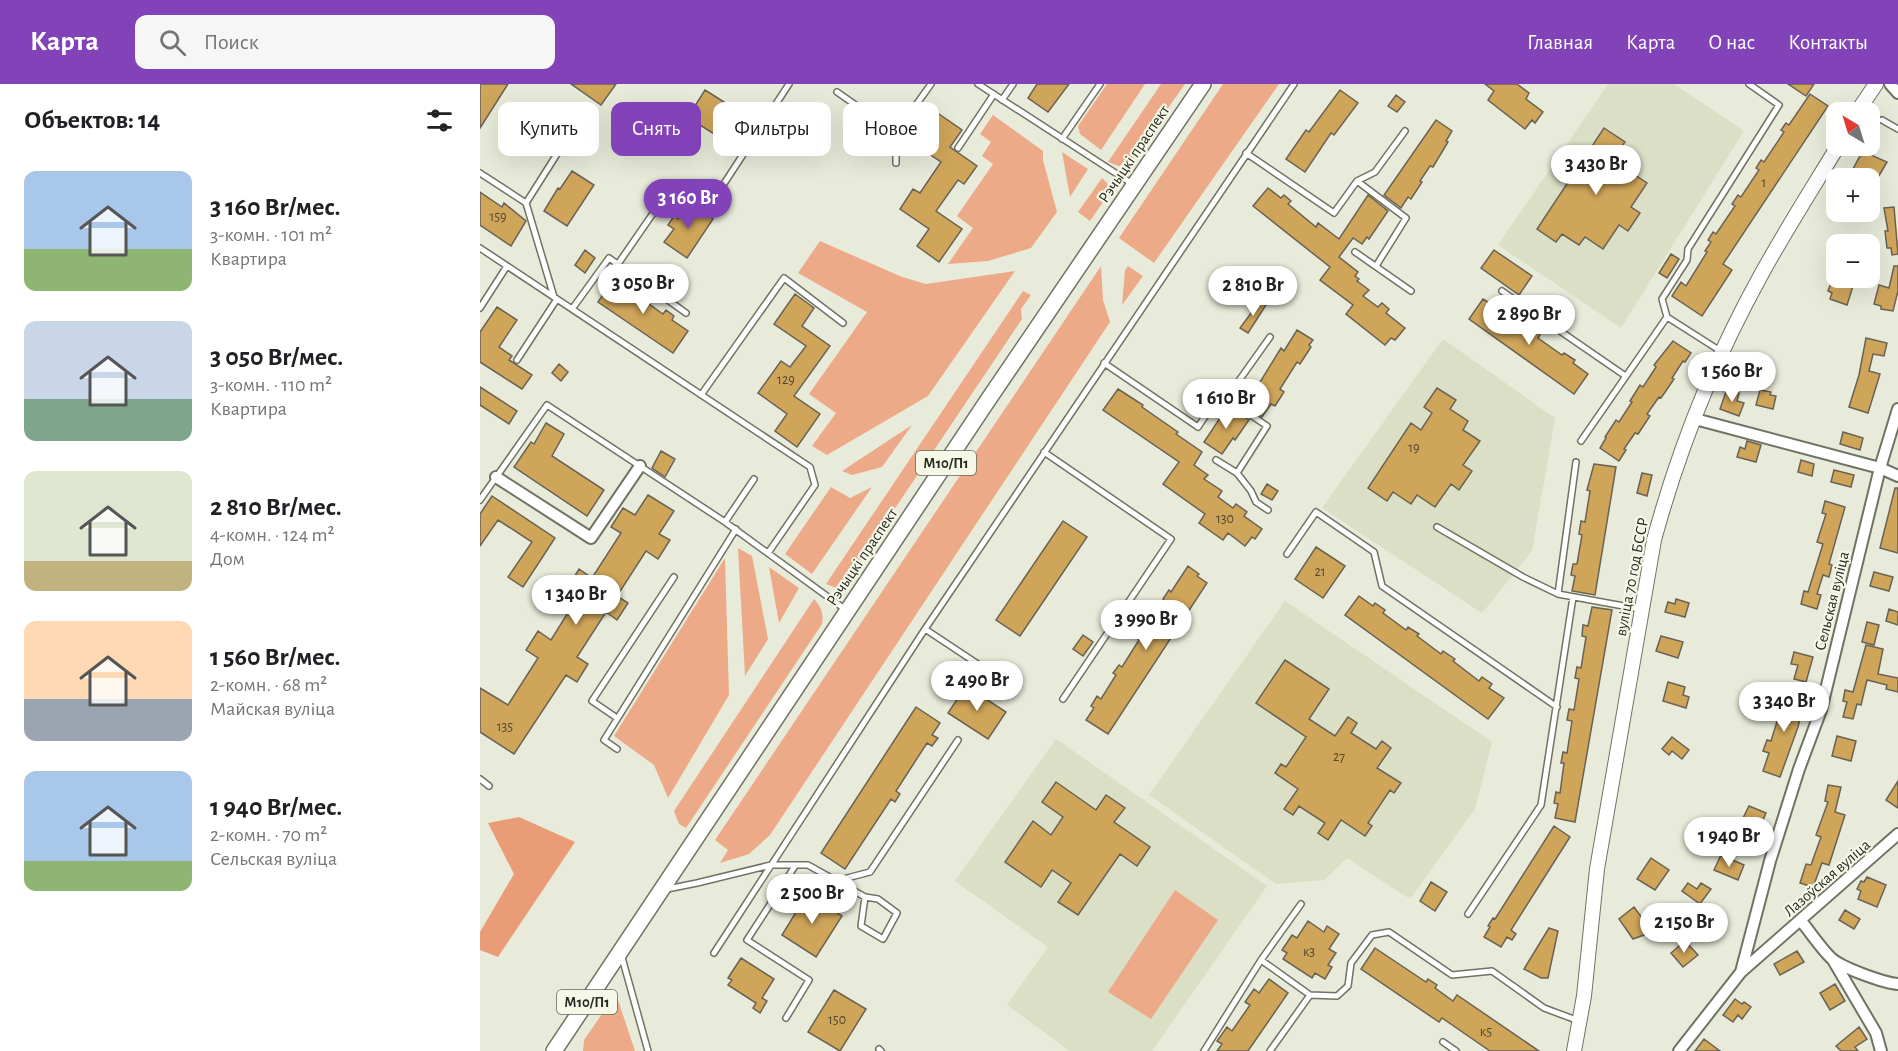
<!DOCTYPE html>
<html lang="ru">
<head>
<meta charset="utf-8">
<style>
	body { margin:0; font-family:"Alegreya Sans",sans-serif; background:#f6f6f6; color:#202124; height:100vh; display:flex; flex-direction:column; font-size:22px; white-space:nowrap }
	* { box-sizing:border-box; margin:0 }
	p { font-size:20px; color:#757577 }
	.icon { flex:none; width:33px; height:33px; fill:none; stroke:currentColor; stroke-width:2; stroke-linecap:round; stroke-linejoin:round }
	.map { position:relative; flex:1; overflow:hidden }
	.panel { display:flex; flex-direction:column; background:#fff; width:480px }
	.panel>* { flex:none }
	.top-card { position:absolute; left:18px; top:18px; width:570px; height:54px; display:flex; gap:12px }
	.needle { width:39px; rotate:322deg }
	.buttons { position:absolute; left:1346px; top:18px; display:grid; gap:12px }
	.buttons a { display:grid; place-items:center; width:54px; height:54px; border-radius:12px; background:#fff; box-shadow:0 6px 24px #0002; font-size:30px }
	.price { position:absolute; translate:-50% -51px; padding:0 14px; border-radius:21px; background:#fff; color:#222; font-size:20px; line-height:39px; filter:drop-shadow(0 2px 3px #0008) }
	.price::after { content:''; position:absolute; left:50%; top:36px; width:18px; height:14px; margin-left:-9px; background:inherit; clip-path:polygon(0 0,100% 0,50% 100%) }
	.price.active { background:#8243b8; color:#fff }
	ul { padding:0; list-style:none }
	li { display:flex; align-items:center; gap:18px; height:150px; padding:0 24px }
	li span { display:grid; place-items:center; flex:none; width:168px; height:120px; border-radius:12px; color:#555 }
	li>.icon { margin-inline-start:auto }
	span .icon { width:72px; height:72px; fill:#fffc; stroke-width:1 }
	li b { font-size:26px }
	h2 { display:flex; justify-content:space-between; align-items:center; height:72px; padding:0 24px; font-size:26px }
	.pill { padding:0 21px; border-radius:12px; background:#fff; box-shadow:0 6px 24px #0002; font-size:21px; line-height:54px }
	.pill.active { background:#8243b8; color:#fff }
	header { display:flex; align-items:center; gap:36px; box-sizing:border-box; height:84px; padding:0 30px; background:#8243b8; color:#fff }
	header strong { font-size:28px }
	nav { display:flex; gap:33px; margin-inline-start:auto; font-size:21px }
	.search { width:420px; height:54px; background:#f6f6f6; display:flex; align-items:center; gap:15px; box-sizing:border-box; padding:0 21px; border-radius:12px; color:#757577; font-size:22px }
	main { display:flex; flex:1; min-height:0 }
	.map>svg:first-child { display:block }
	.built { fill:#dadfc5 }
	.green { fill:#edaa88 }
	.forest { fill:#e99c76 }
	.building { fill:#cfa55a; stroke:#6a6254; stroke-width:1.5 }
	.lines { fill:none; stroke-linecap:round; stroke-linejoin:round }
	.lane-casing { stroke:#707263; stroke-width:8 }
	.street-casing { stroke:#707263; stroke-width:14 }
	.secondary-casing { stroke:#707263; stroke-width:16 }
	.primary-casing { stroke:#707263; stroke-width:18 }
	.lane { stroke:#fff; stroke-width:5 }
	.street { stroke:#fff; stroke-width:10 }
	.secondary { stroke:#fff; stroke-width:14 }
	.primary { stroke:#fff; stroke-width:15 }
	.labels { text-anchor:middle; dominant-baseline:central; stroke-width:4.5; stroke-linejoin:round; paint-order:stroke }
	.number-label { font-size:14px; fill:#524931 }
	.shield { fill:#f5f8e6; stroke:#66685e; stroke-width:1.5 }
	.shield-label { font-size:15px; font-weight:bold; fill:#292a23 }
	.street-label { font-size:16px; fill:#292a23; stroke:#f5f8e6 }
</style>
</head>
<body>
<header>
<strong>Карта</strong>
<div class="search"><svg class="icon" aria-label="search" viewBox="0 0 24 24"><circle cx="10" cy="10" r="6"/><path d="M15 15l6 6"/></svg>Поиск</div>
<nav><a>Главная</a><a>Карта</a><a>О нас</a><a>Контакты</a></nav>
</header>
<main>
<section class="panel">
<h2>Объектов: 14<svg class="icon" aria-label="filters" viewBox="0 0 24 24"><path d="M4 7h16M4 17h16"/><circle cx="9" cy="7" r="2"/><circle cx="15" cy="17" r="2"/></svg></h2>
<ul>
<li><span style="background:linear-gradient(#a9c7e8 65%,#8fb573 0)"><svg class="icon" aria-label="home" viewBox="0 0 24 24"><path d="M3 11l9-7 9 7M6 9v11h12V9"/></svg></span><div><b>3 160 Br/мес.</b><p>3-комн. · 101 m²</p><p>Квартира</p></div></li>
<li><span style="background:linear-gradient(#c9d6e8 65%,#7fa58c 0)"><svg class="icon" aria-label="home" viewBox="0 0 24 24"><path d="M3 11l9-7 9 7M6 9v11h12V9"/></svg></span><div><b>3 050 Br/мес.</b><p>3-комн. · 110 m²</p><p>Квартира</p></div></li>
<li><span style="background:linear-gradient(#dfe7d0 75%,#c2b280 0)"><svg class="icon" aria-label="home" viewBox="0 0 24 24"><path d="M3 11l9-7 9 7M6 9v11h12V9"/></svg></span><div><b>2 810 Br/мес.</b><p>4-комн. · 124 m²</p><p>Дом</p></div></li>
<li><span style="background:linear-gradient(#ffd9b3 65%,#9aa5b1 0)"><svg class="icon" aria-label="home" viewBox="0 0 24 24"><path d="M3 11l9-7 9 7M6 9v11h12V9"/></svg></span><div><b>1 560 Br/мес.</b><p>2-комн. · 68 m²</p><p>Майская вуліца</p></div></li>
<li><span style="background:linear-gradient(#a9c7e8 75%,#8fb573 0)"><svg class="icon" aria-label="home" viewBox="0 0 24 24"><path d="M3 11l9-7 9 7M6 9v11h12V9"/></svg></span><div><b>1 940 Br/мес.</b><p>2-комн. · 70 m²</p><p>Сельская вуліца</p></div></li>
</ul>
</section>
<div class="map">
<svg width="1418" height="967" viewBox="0 0 1418 967">
	<rect width="100%" height="100%" fill="#e8ebd9"/>
	<path class="built" d="M1128 0H1194L1264 47 1141 244 1018 161Z
		M963 255 1075 334 1052 467 1002 529 842 424Z
		M805 517 1012 658 995 725 930 815 867 774 844 796 796 800 669 711Z
		M576 655 787 802 672 967H590L527 921 568 863 475 797Z"/>
	<path class="green" d="M627 0H665L621 66 600 50 598 42Z
		M681 0H705L650 78 639 82 628 78Z
		M743 0H799L674 179 639 154Z
		M513 31 563 67V76L577 128 551 164 508 177 468 180 493 144 477 132 513 80 502 72 511 58 500 50Z
		M582 68 608 85 590 113Z
		M622 94 627 99 630 108 610 137 598 128Z
		M340 157 422 193 446 200 535 187 448 312 347 371 332 362 356 329 329 310 387 228 318 189Z
		M621 182 623 216 630 238 290 751 269 770 240 779 248 766 235 756Z
		M648 182 663 192 642 221 645 186Z
		M543 207 551 211 541 225 542 235 363 502 357 504 346 500Z
		M432 341 402 383 372 391 362 387Z
		M351 403 370 414 392 403 332 490 305 470Z
		M258 464 272 472 288 555 265 592Z
		M245 474 249 611 188 714 174 681 134 652Z
		M289 483 319 504 299 539Z
		M334 515C341 523 344 529 342 540L206 744 199 740 194 727Z
		M695 806 738 836 671 935 628 908Z
		M136 910 155 967H103L104 956Z"/>
	<path class="forest" d="M39 733 95 758 18 873 0 866V848L34 790 8 739Z"/>
	<path class="building" d="M0 0H28L0 44Z
		M91 0H136L121 21Z
		M557 0H589L568 28 548 14Z
		M1005 0H1037L1049 9 1046 15 1063 28 1055 39 1052 36 1045 45 1008 16 1014 7Z
		M1308 0H1334L1326 12Z
		M225 6 244 18 239 24 252 32 239 53 220 41 205 65 173 44 189 20 208 33Z
		M860 6 878 19 854 51 851 49 825 88 806 75 826 46 829 48Z
		M1330 10 1348 22 1243 180 1252 186 1222 232 1192 212 1201 198 1206 202 1227 168 1225 167 1231 158 1228 156 1233 148 1236 150 1255 122 1252 120 1258 111 1261 113 1279 86 1276 84 1281 76 1284 78 1304 48 1301 46 1306 39 1309 41Z
		M916 11 925 18 917 28 908 22Z
		M459 30 482 46 470 63 497 82 484 100 478 96 456 127 482 145 459 178 437 162 449 145 420 125 433 105 440 109 461 78 437 62Z
		M956 36 972 47 966 57 968 58 953 83 950 82 940 97 942 98 931 115 928 113 921 124 904 111Z
		M389 40 405 51 399 61 383 51Z
		M1124 44 1145 58 1138 67 1155 78 1149 87 1167 99 1151 123 1160 129 1148 147 1139 141 1123 165 1105 153 1099 161 1082 150 1076 158 1057 145Z
		M1392 69 1393 72 1407 78 1389 109V94H1368L1380 72Z
		M92 87 114 101 87 142 64 127 78 104 80 105Z
		M788 104 801 114 804 111 811 117 808 120 836 143 838 139 859 155 888 111 908 127 889 155 887 153 882 160 873 154 859 173 878 188 875 192 879 195 877 197 889 206 883 212 898 223 902 219 909 225 906 229 925 244 915 256 911 254 905 261 866 230 873 221 840 196 850 183 773 122Z
		M0 108 22 123 24 119 46 137 31 162 0 141Z
		M210 119 233 135 207 174 184 158 194 145 188 141 194 132 198 135Z
		M1414 123 1418 170 1412 171 1411 164H1407L1405 147H1408L1404 124Z
		M105 166 115 174 105 189 95 181Z
		M1014 166 1052 192 1039 211 1001 184Z
		M1191 170 1199 175 1187 194 1179 189Z
		M1414 182H1418V207L1413 227 1401 225V222L1394 220 1399 201 1409 204Z
		M134 194 147 203 149 201 157 207 155 210 183 230 186 226 194 232 192 236 208 247 193 269 118 218Z
		M1358 194 1374 199 1367 221 1350 215 1352 209 1348 207 1351 199 1355 200Z
		M315 210 334 224 322 242 350 262 314 312 340 330 317 363 295 347 307 330 278 309 301 277 310 283 326 262 294 240Z
		M1003 215 1014 222 1016 219 1026 227 1024 230 1048 247 1050 244 1060 251 1058 254 1082 271 1084 269 1095 276 1093 279 1108 290 1094 310 989 235Z
		M780 217 786 221 768 249 760 244Z
		M17 223 37 236 19 263 32 272 29 276 52 291 42 305 0 278V248Z
		M817 246 833 256 829 261 831 263 820 280 817 278 800 305 804 308 795 322 791 320 782 333 764 321 770 311 767 309 773 301 777 303 801 264 804 267Z
		M1386 254 1407 259 1404 272 1393 270 1389 287 1400 290 1388 329 1369 323 1379 291Z
		M1193 257 1211 269 1205 278 1203 277 1192 294 1194 295 1181 314 1179 313 1167 330 1170 332 1158 350 1155 349 1144 365 1146 366 1139 377 1120 364 1126 354 1125 353 1136 336 1139 338 1152 318 1150 317 1160 301 1163 303 1176 283 1174 281Z
		M79 280 88 288 81 297 72 289Z
		M0 303 37 327 29 340 0 321Z
		M957 304 976 316 970 325 988 337 983 346 1000 357 983 381 992 387 979 406 971 400 955 423 937 411 931 420 913 408 907 417 888 404 931 339 941 346 952 329 944 323Z
		M638 305 663 321 662 323 698 348 696 350 722 368 714 381 728 391 724 395 742 407 738 413 753 424 756 420 767 428 764 432 782 445 775 455 772 453 765 462 748 449 743 456 719 439 725 430 683 400 699 378 623 326Z
		M1247 305 1259 309 1257 317 1264 319 1259 332 1240 325Z
		M1280 306 1291 308 1290 311 1296 312 1293 325 1276 321Z
		M748 322 769 336 755 356 753 354 742 370 724 358Z
		M66 339 84 350 72 372 124 406 107 432 34 383 51 358 54 360Z
		M1363 348 1383 354 1380 366 1360 360Z
		M1267 357 1281 361 1276 378 1257 373 1260 363 1265 365Z
		M181 367 195 375 185 393 172 384Z
		M1321 376 1334 380 1332 392 1318 388Z
		M1114 380 1136 383 1115 511 1092 507 1095 492 1091 491 1093 480H1097L1102 451 1099 450 1101 437 1105 438 1110 407 1107 406Z
		M1354 386 1374 391 1371 403 1351 398Z
		M1162 389 1172 391 1167 412 1157 409Z
		M787 400 798 407 792 416 781 410Z
		M1415 404H1418V469L1400 464Z
		M168 411 194 427 179 450 190 456 178 475 166 467 137 512 148 519 137 536 126 528 97 573 108 580 97 598 86 591 34 670 0 648V604L28 621 58 574 46 566 58 547 71 556 99 511 88 503 99 485 112 494 141 449 131 443 143 424 155 431Z
		M12 412 75 454 43 503 28 493 52 458 18 436 0 462V430Z
		M1345 417 1365 423 1349 480 1352 481 1349 493 1343 491 1337 510 1341 511 1337 525 1321 520 1324 507 1328 508 1343 460 1337 458 1346 430 1342 429Z
		M583 437 607 453 540 552 516 536Z
		M836 463 865 482 843 514 815 495Z
		M708 482 719 490 717 492 727 499 628 650 606 636 614 624 611 622 617 612 621 615 636 591 633 589 639 581 642 583 659 556 657 554 663 544 666 546 685 517 683 515 689 506 691 508Z
		M1394 488 1413 493 1409 507 1390 502Z
		M879 512 893 522 895 519 905 526 903 529 926 546 928 543 939 550 937 552 961 570 963 567 975 575 973 577 999 597 1002 593 1012 600 1009 604 1024 614 1008 635 865 531Z
		M1196 515 1209 519 1205 533 1185 528 1188 518 1195 520Z
		M1112 523 1132 526 1095 738 1075 734 1078 720 1074 719 1076 708 1080 709 1084 679H1081L1083 668 1087 669 1092 637 1087 636 1089 625 1094 626 1099 595 1095 594 1097 583 1101 584 1106 553 1102 552 1103 541 1108 542Z
		M1409 525 1418 528V541L1406 537Z
		M1387 538 1399 541 1394 561 1382 558Z
		M603 551 613 558 603 572 593 565Z
		M1181 552 1203 558 1198 574 1176 567Z
		M1386 561 1403 565 1398 590 1418 594V608L1406 605 1407 601 1387 596 1381 621 1377 620 1373 635 1363 633 1367 618 1363 617 1365 606 1373 608Z
		M1314 568 1333 573 1326 598 1314 595 1318 581 1311 580Z
		M805 576 849 605 829 635 855 652 868 633 877 639 871 649 896 665 902 657 911 664 897 684 921 699 914 709 910 706 888 739 892 742 885 752 861 736 848 756 838 749 845 739 819 722 813 731 804 725 818 705 795 689 801 680 806 683 826 653 776 619Z
		M1188 598 1205 603 1203 611 1209 613 1206 624 1183 617Z
		M486 602 526 628 508 655 468 629Z
		M1317 604 1327 606 1318 643 1300 693 1283 687 1289 669 1283 667 1287 656 1291 657 1300 628H1298L1302 612 1314 615Z
		M436 623 460 639 452 651 458 654 452 662 447 659 416 707 420 710 415 718 411 715 365 785 341 769Z
		M1357 652 1376 657 1371 677 1352 672Z
		M1192 653 1209 666 1202 675 1192 667 1189 671 1182 665Z
		M1418 697V724L1406 716Z
		M576 698 616 726 626 711 645 724 634 738 670 763 657 782 640 770 598 831 578 818 591 799 572 786 561 803 525 778 553 737 571 751 583 733 562 718Z
		M1348 701 1361 703 1355 728 1365 731 1349 781 1342 779 1333 803 1320 799 1326 780 1331 781 1341 753 1336 751 1348 718 1345 717Z
		M1269 722 1286 729 1281 741 1263 734Z
		M1074 742 1090 753 1031 846 1036 850 1032 856 1027 853 1021 863 1004 853 1010 843 1008 842 1013 834 1015 835Z
		M1241 771 1264 781 1258 796 1234 786Z
		M1171 774 1189 786 1175 806 1157 795Z
		M1387 793 1406 801 1397 823 1378 815 1381 807 1377 805 1381 797 1384 798Z
		M951 798 967 808 955 827 940 817Z
		M1208 799 1217 805 1221 799 1231 805 1220 820 1202 807Z
		M327 810 362 832 336 873 302 851Z
		M1154 823 1170 845 1164 851 1153 855 1139 835Z
		M1365 826 1380 835 1374 845 1359 836Z
		M828 837 844 848 847 842 859 850 849 865 856 869 848 881 852 883 845 895 835 889 832 894 803 875 807 869 802 866 812 851 817 854Z
		M1069 844 1078 847 1068 894H1061L1044 885Z
		M1205 857 1218 871 1203 883 1191 869Z
		M895 864 946 898 948 895 957 901 955 904 973 917 977 911 1059 967H1010L962 934 959 938 881 885Z
		M1317 867 1324 878 1300 891 1294 880Z
		M261 874 294 895 282 914 287 917 280 929 273 924 276 919 248 901 252 896 248 894Z
		M789 895 808 909 768 967H737L742 960 737 957 747 943 752 947 770 921 765 918 774 905 779 909Z
		M1355 900 1365 917 1350 926 1340 909Z
		M354 906 386 925 360 967 328 948Z
		M1255 915 1262 920 1264 918 1271 923 1262 935 1258 931 1253 938 1243 931Z
		M1379 943 1387 955 1375 963 1378 967H1361L1356 962Z
		M1224 955 1240 967H1215Z"/>
	<g class="lines">
		<defs>
			<path id="lane" d="M498 0 654 101
				M357 8 416 49
				M522 16 533 0
				M1402 36 1418 45
				M582 55 620 0
				M478 64 514 10
				M766 69 854 129 877 97 895 88 925 47
				M416 79V49L451 0
				M0 89 46 119
				M877 97 926 134 896 182
				M234 115 309 0
				M0 164 330 383 335 401 288 469
				M875 168 931 207
				M138 180 185 112
				M1022 207 1144 291
				M74 213 46 119 96 40
				M0 224 27 182
				M92 225 129 174 206 229
				M1242 268 1187 233 1182 215 1207 176 1208 165 1299 21 1269 0
				M37 276 77 215
				M624 279 718 343 740 310 758 298 790 253
				M740 310 787 342 757 389
				M221 311 304 194 363 239
				M1101 357 1187 233
				M564 368 691 455 583 615
				M736 376 757 389 771 407 776 418 788 426
				M0 416 67 321 245 438 366 526
				M245 438 274 395
				M957 443 1043 493 1078 510 1160 525
				M807 470 836 428 894 468 902 502 1077 623
				M1078 510 1096 378
				M445 545 525 598
				M137 634 112 617 194 493
				M137 665 124 656 256 445
				M0 695 9 702
				M363 801 367 794 390 788 478 656
				M187 805 217 799 291 781H328L385 813 398 815 417 829 403 855 381 842 385 813
				M988 830 1061 721 1093 513
				M234 869 445 545 814 0
				M141 870 168 967
				M781 876 821 820
				M306 934 329 896 267 856 315 782
				M963 958 976 967
				M399 965 401 967
				M724 967 781 876 830 911 857 912 868 902 871 879 892 851 909 848 972 891 1012 887 1064 924 1099 937
				M790 967 830 911"/>
			<path id="street" d="M1410 0 1418 9
				M1215 335 1400 384 1418 392
				M16 393 111 454 160 382
				M1321 837C1331 849 1340 863 1351 874 1362 884 1404 899 1418 900
				M1353 876 1396 949 1401 967
				M1261 888 1290 777 1319 685 1341 626 1400 384 1418 325
				M1199 967 1261 888 1418 750"/>
			<path id="secondary" d="M1377 28 1396 0
				M1094 967 1104 912 1117 785 1174 456C1199 364 1235 274 1281 191 1305 147 1332 105 1358 62"/>
			<path id="primary" d="M74 967 506 319 723 0"/>
		</defs>
		<use href="#lane" class="lane-casing"/>
		<use href="#street" class="street-casing"/>
		<use href="#secondary" class="secondary-casing"/>
		<use href="#primary" class="primary-casing"/>
		<use href="#lane" class="lane"/>
		<use href="#street" class="street"/>
		<use href="#secondary" class="secondary"/>
		<use href="#primary" class="primary"/>
	</g>
	<g class="labels">
		<g class="number-label">
			<text x="1284" y="99">1</text>
			<text x="18" y="133">159</text>
			<text x="306" y="296">129</text>
			<text x="934" y="364">19</text>
			<text x="745" y="435">130</text>
			<text x="840" y="488">21</text>
			<text x="25" y="643">135</text>
			<text x="859" y="673">27</text>
			<text x="829" y="868">к3</text>
			<text x="357" y="936">150</text>
			<text x="1006" y="948">к5</text>
		</g>
		<g class="shield">
			<rect x="436" y="367" width="60" height="24" rx="4.5"/>
			<rect x="77" y="906" width="60" height="24" rx="4.5"/>
		</g>
		<g class="shield-label">
			<text x="466" y="379">М10/П1</text>
			<text x="107" y="918">М10/П1</text>
		</g>
		<g class="street-label">
			<text transform="translate(654 70) rotate(-56)">Рэчыцкі праспект</text>
			<text transform="translate(382 473) rotate(-56)">Рэчыцкі праспект</text>
			<text transform="translate(1152 493) rotate(-79)">вуліца 70 год БССР</text>
			<text transform="translate(1352 517) rotate(-76)">Сельская вуліца</text>
			<text transform="translate(1347 794) rotate(-41)">Лазоўская вуліца</text>
		</g>
	</g>
</svg>
<div class="buttons">
<a><svg class="needle" viewBox="-14 -14 28 28"><path d="M0-13l5 13h-10z" fill="#e53935"/><path d="M0 13l5-13h-10z" fill="#757577"/></svg></a>
<a>+</a>
<a>−</a>
</div>
<b class="price" style="left:1116px;top:112px">3 430 Br</b>
<b class="price active" style="left:208px;top:146px">3 160 Br</b>
<b class="price" style="left:163px;top:231px">3 050 Br</b>
<b class="price" style="left:773px;top:233px">2 810 Br</b>
<b class="price" style="left:1049px;top:262px">2 890 Br</b>
<b class="price" style="left:1252px;top:319px">1 560 Br</b>
<b class="price" style="left:746px;top:346px">1 610 Br</b>
<b class="price" style="left:96px;top:542px">1 340 Br</b>
<b class="price" style="left:666px;top:567px">3 990 Br</b>
<b class="price" style="left:497px;top:628px">2 490 Br</b>
<b class="price" style="left:1304px;top:649px">3 340 Br</b>
<b class="price" style="left:1249px;top:784px">1 940 Br</b>
<b class="price" style="left:332px;top:841px">2 500 Br</b>
<b class="price" style="left:1204px;top:870px">2 150 Br</b>
<div class="top-card">
<a class="pill">Купить</a>
<a class="pill active">Снять</a>
<a class="pill">Фильтры</a>
<a class="pill">Новое</a>
</div>
</div>
</main>
</body>
</html>
